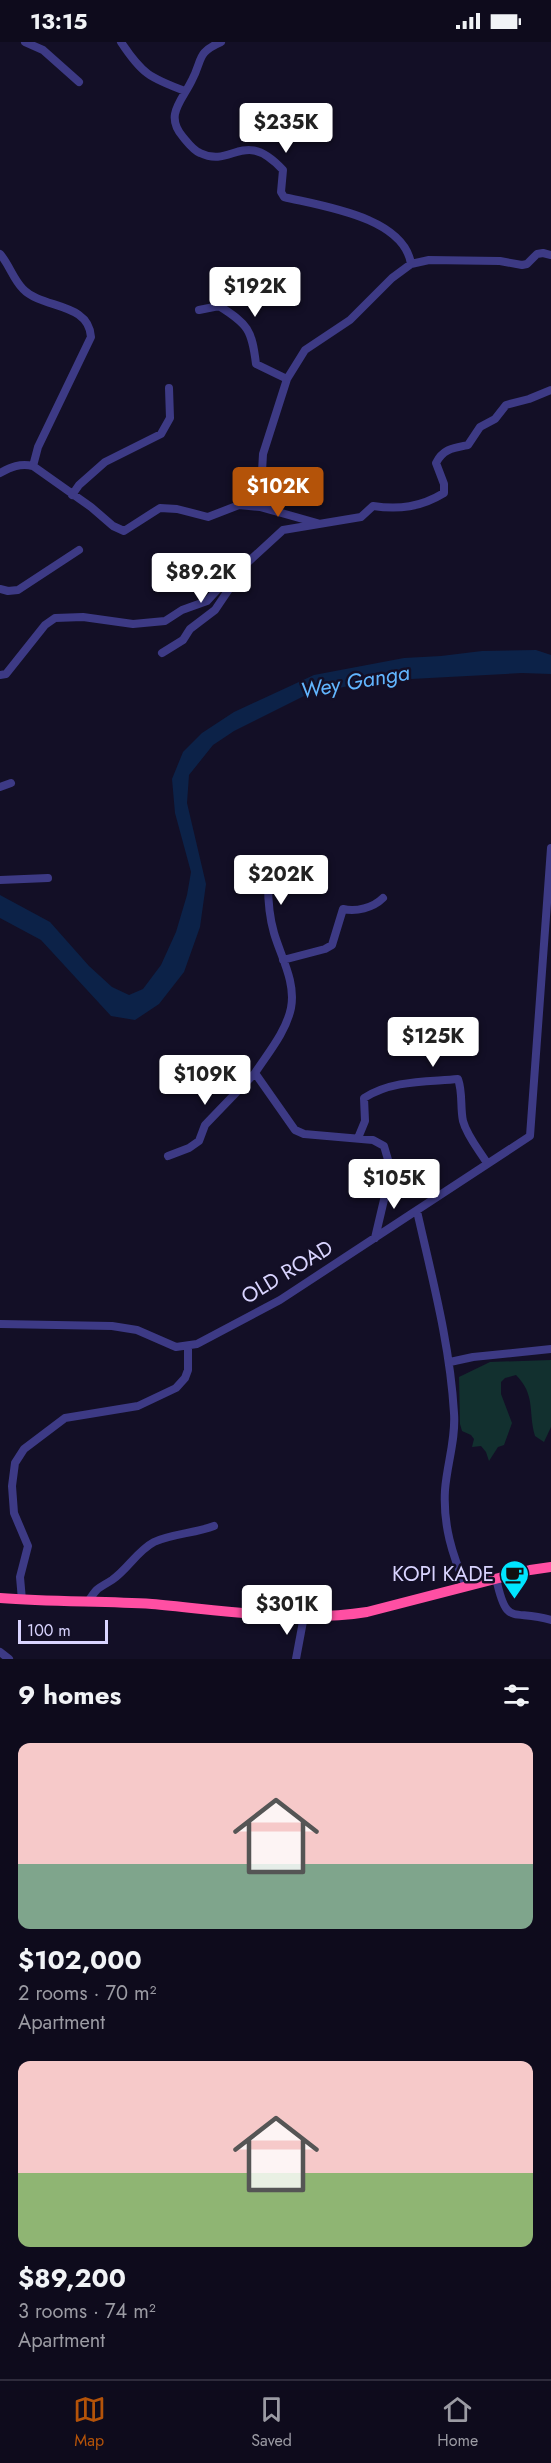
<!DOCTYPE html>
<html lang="en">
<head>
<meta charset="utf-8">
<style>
	body { margin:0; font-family:Jost,sans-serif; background:#171425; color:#f1f3f6; height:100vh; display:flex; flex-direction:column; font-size:22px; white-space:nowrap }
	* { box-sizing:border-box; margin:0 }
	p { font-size:20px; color:#9b9ba3 }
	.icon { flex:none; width:33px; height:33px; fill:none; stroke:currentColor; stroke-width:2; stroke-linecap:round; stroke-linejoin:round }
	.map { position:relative; height:1617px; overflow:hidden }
	.drawer { display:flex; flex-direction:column; background:#0e0b1c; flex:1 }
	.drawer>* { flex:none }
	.scale { position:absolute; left:18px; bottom:15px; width:90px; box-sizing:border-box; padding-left:6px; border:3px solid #d9d4ff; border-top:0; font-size:16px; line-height:21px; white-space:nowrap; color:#d9d4ff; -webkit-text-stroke:4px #130f26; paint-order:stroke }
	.price { position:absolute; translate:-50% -51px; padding:0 14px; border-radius:6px; background:#fff; color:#222; font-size:20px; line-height:39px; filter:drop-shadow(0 2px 3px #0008) }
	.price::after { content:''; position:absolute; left:50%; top:36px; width:18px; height:14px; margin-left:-9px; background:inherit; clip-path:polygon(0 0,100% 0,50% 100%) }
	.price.selected { background:#b45309; color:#fff }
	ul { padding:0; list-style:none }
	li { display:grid; align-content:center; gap:12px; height:318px; padding:0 18px }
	li span { display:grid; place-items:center; height:186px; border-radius:12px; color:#555 }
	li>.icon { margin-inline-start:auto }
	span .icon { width:108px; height:108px; fill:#fffc; stroke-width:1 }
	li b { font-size:26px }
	h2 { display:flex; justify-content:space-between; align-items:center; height:72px; padding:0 18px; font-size:26px }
	.status { display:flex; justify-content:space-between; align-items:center; height:42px; padding:0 30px; background:#0e0b1c; direction:ltr }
	.status svg { height:16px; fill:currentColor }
	.menu { display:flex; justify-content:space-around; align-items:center; height:84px; border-top:2px solid #2e2b3b; background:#0e0b1c; font-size:16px; color:#9b9ba3 }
	.menu a { display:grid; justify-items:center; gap:3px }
	.menu .selected { color:#b45309 }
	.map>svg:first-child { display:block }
	.green { fill:#12302f }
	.water { fill:#0c2248 }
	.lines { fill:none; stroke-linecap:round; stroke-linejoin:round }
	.minor { stroke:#3d3a85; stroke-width:8 }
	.highway { stroke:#ff4fa3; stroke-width:10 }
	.labels { text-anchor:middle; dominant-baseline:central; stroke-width:5; stroke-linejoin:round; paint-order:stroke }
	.street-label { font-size:21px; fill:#d9d4ff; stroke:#130f26 }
	.poi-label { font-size:21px; fill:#d9d4ff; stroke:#130f26; text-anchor:end }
	.water-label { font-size:22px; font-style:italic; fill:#62b6ff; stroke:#130f26 }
</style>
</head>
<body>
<div class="status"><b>13:15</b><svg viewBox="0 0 49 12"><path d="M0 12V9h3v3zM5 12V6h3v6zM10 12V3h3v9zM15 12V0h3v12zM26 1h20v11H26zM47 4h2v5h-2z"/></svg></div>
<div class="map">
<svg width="551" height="1617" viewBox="0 0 551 1617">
	<rect width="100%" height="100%" fill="#130f26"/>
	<path class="green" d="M551 1318V1385L544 1400 535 1394C528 1370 536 1353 516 1333L505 1336 501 1340V1352L512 1381 504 1403 498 1405 489 1419 486 1410 481 1404 472 1405 474 1397 471 1393 462 1389 460 1382 459 1335 490 1320Z"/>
	<path class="water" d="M536 608 551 613V632L522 631 392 638 348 644 304 654 234 689 213 703 189 733 187 761 206 842 200 885 184 930 159 962 135 978 111 974 41 898 0 876V853L50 880 89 924 112 945 129 953 143 947 161 923 176 890 187 853 191 830 175 771 172 737 183 710 202 691 234 670 314 633 404 616 441 614 482 609Z"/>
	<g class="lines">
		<path class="minor" d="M25 0 43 8 79 40
			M121 0C142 32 150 36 185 49
			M221 0C196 11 203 17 192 38 182 59 164 73 183 95 188 101 193 108 200 111 233 127 243 85 283 128L281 150 284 155C322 164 404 175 411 222
			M0 212C9 222 13 237 23 247 42 267 89 260 91 295L38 405 33 424 91 465 113 484 124 489 160 466 177 467 208 475 239 463 260 465 317 481
			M199 268 219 264C248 282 252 288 256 322L287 337
			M0 431C11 425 20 421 33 424
			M72 453 79 443 105 420 161 392 170 376 169 346
			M260 465 263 412 287 337 305 308 350 278 392 236 411 222 429 218 500 219 522 223 527 222 537 212 543 211 551 213
			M0 547 8 549 18 548 79 508
			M162 611 183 598 190 587 215 568 246 522
			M0 633 6 632 45 583 55 576 83 575 133 582 165 579 182 568 207 559 237 526 247 521 283 488 361 475 373 464C399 468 421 465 444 451V442L436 421C443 407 453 406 468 403L480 385 495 377 506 363 529 357 551 348
			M0 745 11 741
			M0 838 48 836
			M268 841C268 858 269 874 274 891 281 915 296 940 291 966 286 990 268 1011 255 1031L295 1088 304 1092 373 1098 384 1104 391 1128 375 1196
			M283 918 325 907 332 903 343 867C356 870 373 866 383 856
			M358 1096 365 1079 364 1056C392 1038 426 1040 458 1037 463 1051 460 1065 463 1079 467 1094 479 1108 487 1121
			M168 1114 189 1106 199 1099 205 1083 255 1031
			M417 1169C432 1236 450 1302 454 1371 456 1397 447 1422 445 1448 443 1483 452 1513 466 1544
			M0 1282 112 1284 137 1288 176 1305 197 1302 280 1258 530 1094 551 806
			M450 1320 473 1315 551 1307
			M496 1536C507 1587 512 1566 551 1578
			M22 1558 20 1535 28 1504 14 1471 12 1444 15 1421 24 1407 65 1376 138 1364 176 1346 185 1336 188 1328V1305
			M88 1560C98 1544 98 1547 112 1538 128 1527 137 1509 154 1500 171 1492 196 1491 214 1484
			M0 1610 9 1617
			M296 1617 304 1574"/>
		<path class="highway" d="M0 1556C50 1560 101 1559 152 1562 221 1568 298 1581 367 1570L530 1528 551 1525"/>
	</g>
	<defs>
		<symbol id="cafe-pin" viewBox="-11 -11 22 30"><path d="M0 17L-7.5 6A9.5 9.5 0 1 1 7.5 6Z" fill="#00e5ff" stroke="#130f26"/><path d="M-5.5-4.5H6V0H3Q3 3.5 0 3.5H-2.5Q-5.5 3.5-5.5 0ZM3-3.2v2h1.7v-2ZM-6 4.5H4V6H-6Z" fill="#111"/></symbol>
	</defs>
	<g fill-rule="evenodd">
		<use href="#cafe-pin" x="498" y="1516" width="33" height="45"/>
	</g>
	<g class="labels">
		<g class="street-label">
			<text transform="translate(287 1230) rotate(-31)">OLD ROAD</text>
		</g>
		<g class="poi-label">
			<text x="494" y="1532">KOPI KADE</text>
		</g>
		<g class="water-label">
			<text transform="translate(355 639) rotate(-10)">Wey Ganga</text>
		</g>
	</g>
</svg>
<div class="scale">100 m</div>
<b class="price" style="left:286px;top:112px">$235K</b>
<b class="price" style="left:255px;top:276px">$192K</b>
<b class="price selected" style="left:278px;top:476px">$102K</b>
<b class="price" style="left:201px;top:562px">$89.2K</b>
<b class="price" style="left:281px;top:864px">$202K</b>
<b class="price" style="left:433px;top:1026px">$125K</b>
<b class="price" style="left:205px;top:1064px">$109K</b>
<b class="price" style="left:394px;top:1168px">$105K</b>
<b class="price" style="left:287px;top:1594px">$301K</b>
</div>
<section class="drawer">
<h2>9 homes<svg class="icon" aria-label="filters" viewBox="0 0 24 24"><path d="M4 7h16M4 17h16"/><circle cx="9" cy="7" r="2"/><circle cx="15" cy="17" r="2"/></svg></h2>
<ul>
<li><span style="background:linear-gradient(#f6c9c9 65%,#7fa58c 0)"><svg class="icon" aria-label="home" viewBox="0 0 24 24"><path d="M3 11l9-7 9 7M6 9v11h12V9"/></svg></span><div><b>$102,000</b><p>2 rooms · 70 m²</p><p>Apartment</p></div></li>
<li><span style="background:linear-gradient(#f6c9c9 60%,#8fb573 0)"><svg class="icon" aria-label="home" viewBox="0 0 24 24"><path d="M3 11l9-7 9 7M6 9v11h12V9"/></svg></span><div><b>$89,200</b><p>3 rooms · 74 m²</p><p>Apartment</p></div></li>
</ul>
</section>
<nav class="menu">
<a class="selected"><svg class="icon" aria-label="map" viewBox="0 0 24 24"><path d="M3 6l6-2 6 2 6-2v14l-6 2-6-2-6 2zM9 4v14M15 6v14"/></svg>Map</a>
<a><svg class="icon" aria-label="saved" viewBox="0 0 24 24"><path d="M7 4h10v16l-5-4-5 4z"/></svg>Saved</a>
<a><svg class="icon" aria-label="home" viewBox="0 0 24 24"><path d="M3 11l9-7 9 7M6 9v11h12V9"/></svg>Home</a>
</nav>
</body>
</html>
